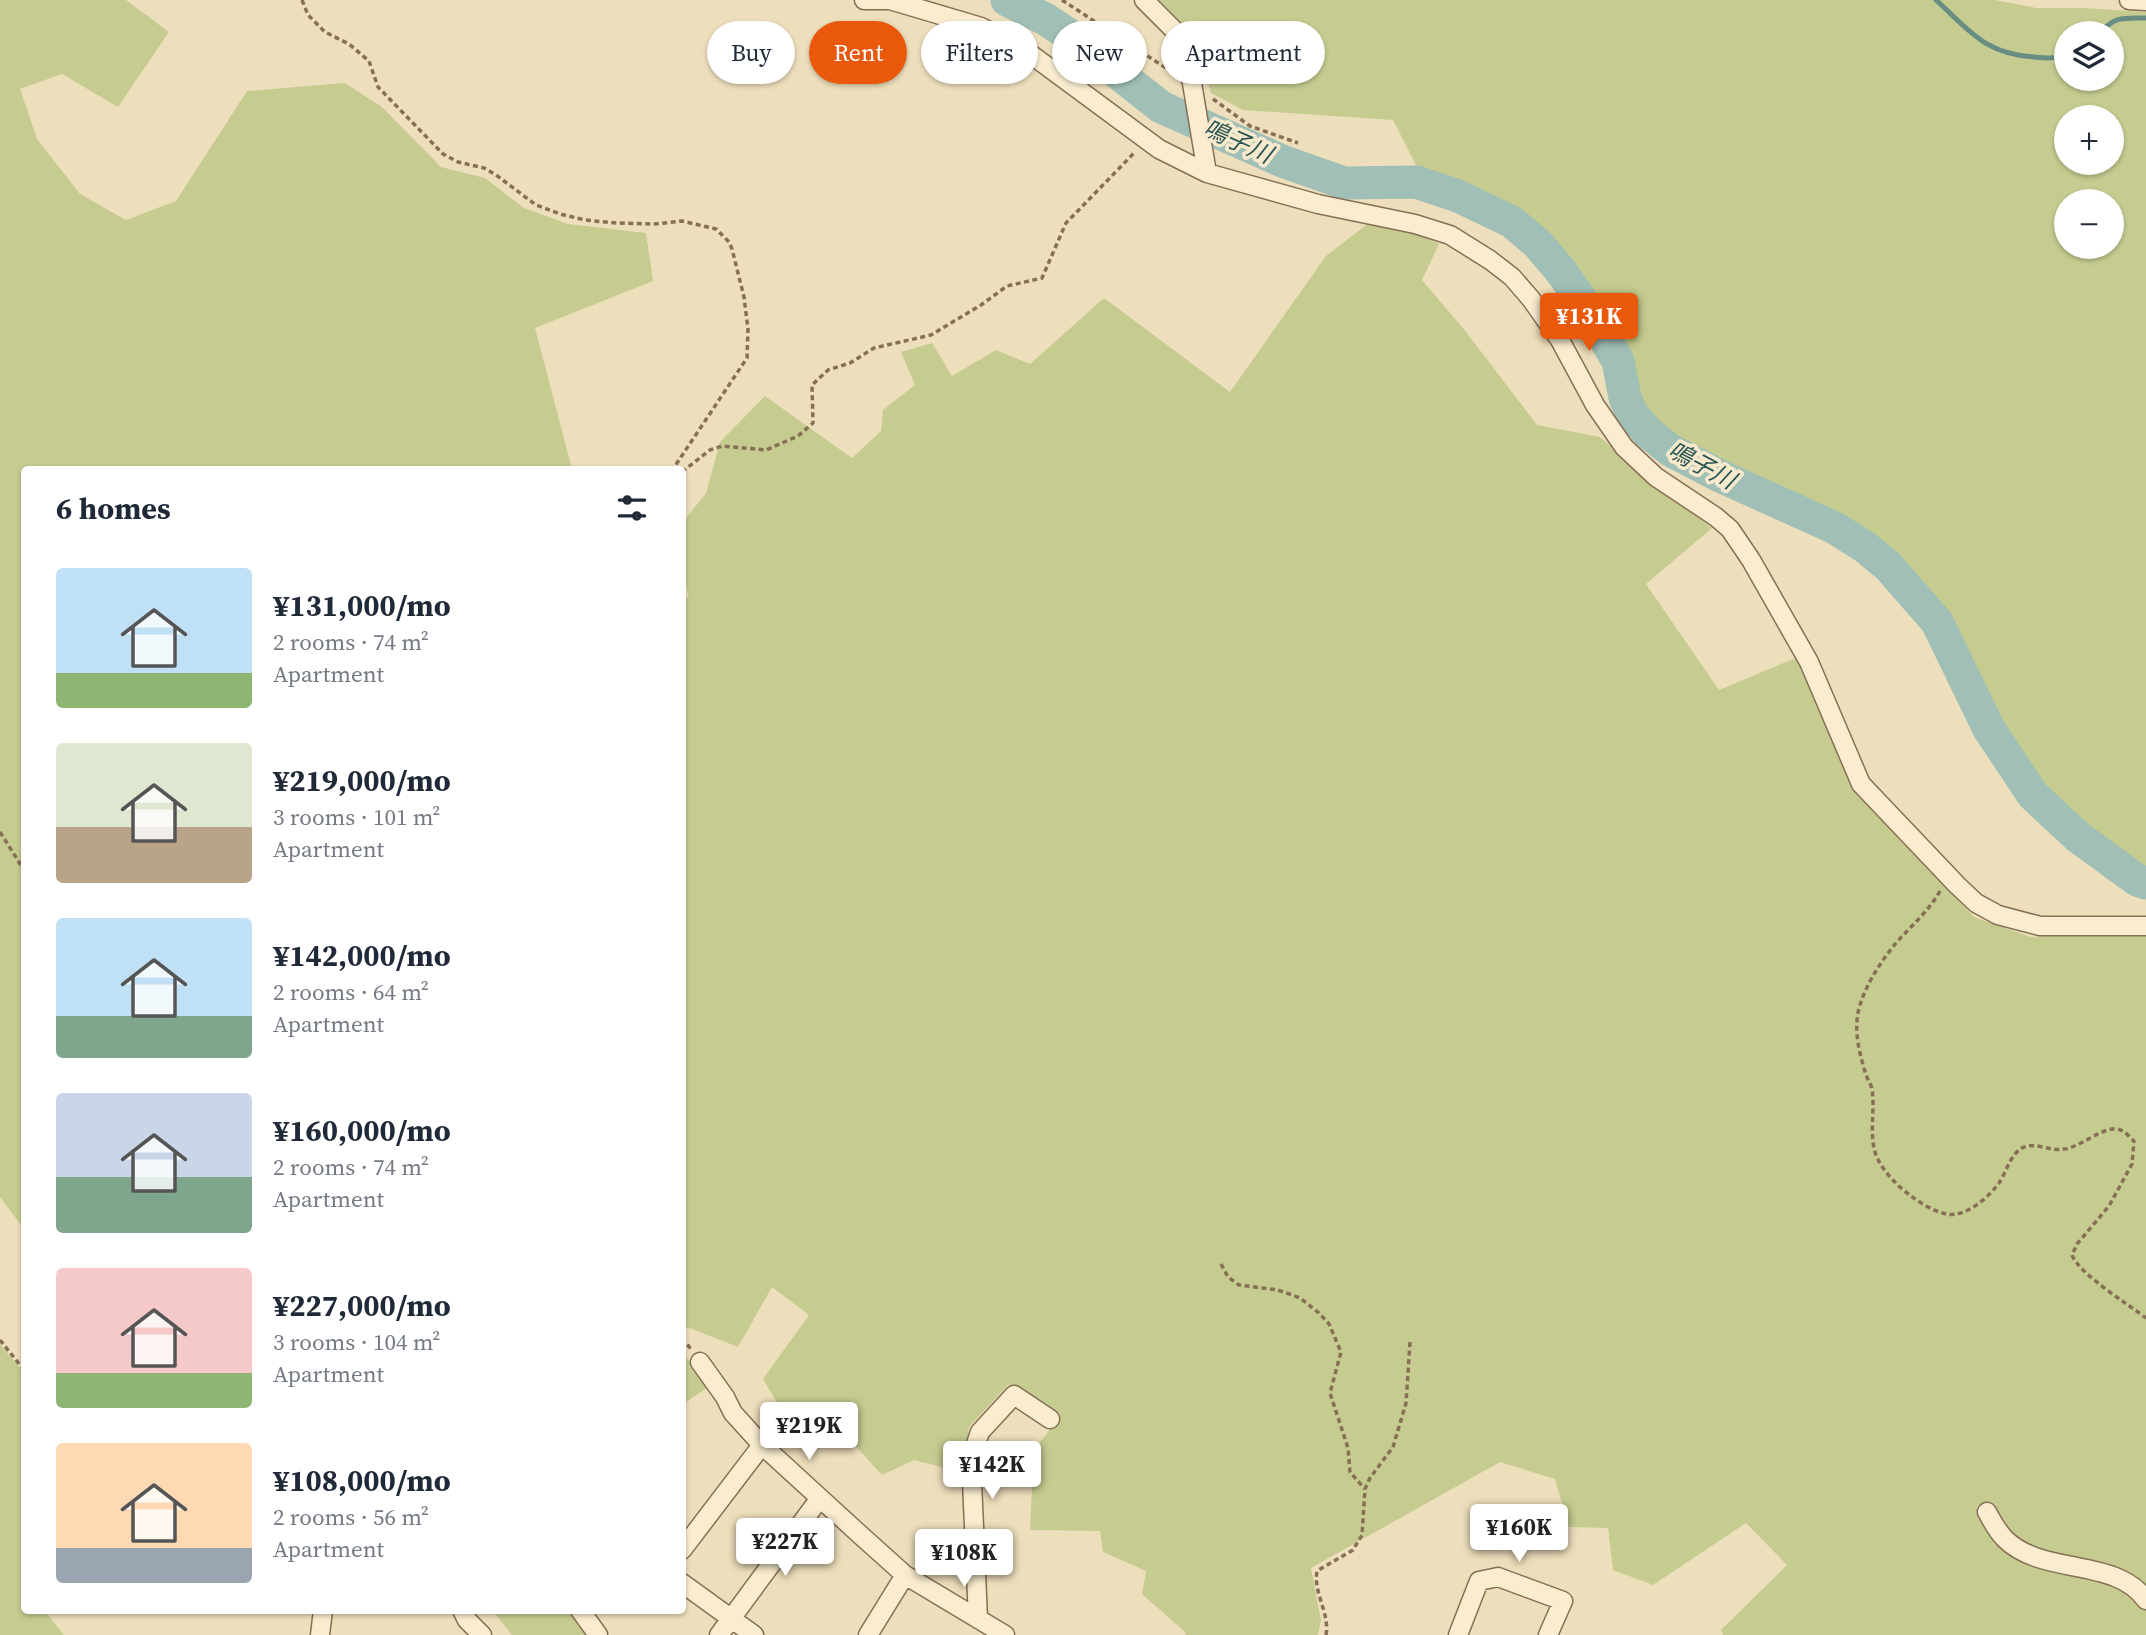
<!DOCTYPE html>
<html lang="en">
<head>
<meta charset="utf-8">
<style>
	body { margin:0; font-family:"Source Serif 4","Noto Sans JP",serif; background:#f2f2f3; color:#1f2937; height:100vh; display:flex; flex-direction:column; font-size:26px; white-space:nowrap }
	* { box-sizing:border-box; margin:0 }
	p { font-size:23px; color:#747a83 }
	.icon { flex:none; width:38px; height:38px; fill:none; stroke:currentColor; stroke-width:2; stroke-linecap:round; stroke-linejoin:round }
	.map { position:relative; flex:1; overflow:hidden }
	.side { position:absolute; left:21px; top:466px; width:665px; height:1148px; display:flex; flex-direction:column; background:#fff; border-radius:7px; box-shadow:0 2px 5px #0004 }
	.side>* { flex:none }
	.top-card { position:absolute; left:707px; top:21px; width:665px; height:63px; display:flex; gap:14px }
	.buttons { position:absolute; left:2054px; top:21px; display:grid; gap:14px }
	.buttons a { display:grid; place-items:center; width:70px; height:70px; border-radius:50%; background:#fff; box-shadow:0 2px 5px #0004; font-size:35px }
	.price { position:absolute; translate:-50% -60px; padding:0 16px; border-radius:7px; background:#fff; color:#222; font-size:23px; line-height:46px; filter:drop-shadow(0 2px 4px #0008) }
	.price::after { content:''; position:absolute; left:50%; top:42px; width:21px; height:16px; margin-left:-10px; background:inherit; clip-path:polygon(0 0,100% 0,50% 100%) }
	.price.selected { background:#ea580c; color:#fff }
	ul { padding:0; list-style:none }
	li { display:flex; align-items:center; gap:21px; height:175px; padding:0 35px }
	li span { display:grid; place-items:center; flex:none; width:196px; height:140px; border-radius:7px; color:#555 }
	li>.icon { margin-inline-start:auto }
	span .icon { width:84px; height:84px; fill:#fffc; stroke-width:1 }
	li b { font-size:30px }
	h2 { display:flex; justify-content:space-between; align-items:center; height:84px; padding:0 35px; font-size:30px }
	.chip { padding:0 24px; border-radius:32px; background:#fff; box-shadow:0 2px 5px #0004; font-size:24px; line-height:63px }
	.chip.selected { background:#ea580c; color:#fff }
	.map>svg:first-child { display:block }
	.green { fill:#c6cc90; fill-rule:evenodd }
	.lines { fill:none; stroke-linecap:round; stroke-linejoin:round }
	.stream { stroke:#688d83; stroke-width:5 }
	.river { stroke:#a0bfb6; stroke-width:33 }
	.street-casing { stroke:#866f55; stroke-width:21 }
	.path { stroke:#866f55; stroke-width:3.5; stroke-dasharray:5 3.5; stroke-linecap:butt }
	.street { stroke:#f9eccf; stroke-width:18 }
	.labels { text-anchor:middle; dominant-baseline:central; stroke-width:7; stroke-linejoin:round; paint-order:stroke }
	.water-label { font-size:24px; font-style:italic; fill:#295552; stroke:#f6e9cc }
</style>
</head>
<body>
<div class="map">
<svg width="2146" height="1635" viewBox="0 0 2146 1635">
	<rect width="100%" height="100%" fill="#eedfbc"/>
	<path class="green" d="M0 0H126L169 32 118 107 62 74 20 89 37 139 80 194 126 220 176 201 247 91 345 83 382 107 441 167 485 178 524 208 568 224 646 233 653 281 535 328 572 469H24V1229L0 1197Z
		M1159 0H1995L2036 8H2083L2146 12V870C2134 864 2122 854 2111 846 2088 829 2062 810 2043 788 2030 773 2009 739 2000 722 1985 696 1973 668 1960 641 1956 632 1952 621 1946 613 1917 576 1883 540 1841 517 1785 486 1705 468 1659 424 1628 395 1639 377 1624 344 1605 304 1556 238 1520 212 1490 191 1452 181 1418 169L1393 120 1243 110 1211 93 1193 34ZM2112 33V79H2067V33ZM2112 117V163H2067V117ZM2067 201H2112V247H2067Z
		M1370 222 1416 233 1439 244 1422 280 1463 328 1537 425 1600 437 1663 492 1712 528 1646 584 1719 690 1798 657 1857 795 1974 917 2031 937 2098 934 2146 936V1635H1723L1721 1630 1787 1565 1746 1523 1653 1585 1613 1570 1608 1528 1569 1527 1555 1479 1500 1462 1311 1568 1321 1620 1318 1635H1186L1184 1631 1142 1594 1146 1571 1103 1552 1100 1531 1030 1530 1034 1450 1059 1418 1009 1384 969 1427 962 1472 914 1460 882 1475 840 1429 782 1411 763 1379 809 1315 772 1287 738 1347 687 1327 683 1336 682 593 689 599 683 572V522L706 493 720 442 765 396 852 458 881 431 883 410 915 385 901 352 932 343 952 376 996 350 1030 364 1104 298 1230 392 1326 256Z
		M0 1344 24 1373V1610H44L64 1635H0Z
		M683 1352 707 1388 683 1404H682Z
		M492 1610H577L594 1635H512Z"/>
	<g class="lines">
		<path class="stream" d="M1936 0C1970 31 1985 54 2034 57 2045 58 2056 59 2067 55
			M2100 33C2115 16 2123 18 2146 18"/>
		<path class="river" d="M1007 0 1045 19 1071 36 1161 107 1282 161 1344 183 1416 182 1458 196 1512 222 1538 244 1560 270 1584 304 1618 361 1625 398 1633 416 1649 433 1670 450 1720 476 1835 528 1865 547 1888 566 1937 622 1989 729 2033 795 2078 837 2137 880 2146 883"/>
		<defs>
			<path id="street" d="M864 0H890L981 27 1025 50 1159 149 1207 173 1318 204 1415 224 1450 235 1490 260 1512 277 1531 299 1560 340 1595 405 1624 447 1656 477 1716 517 1730 529 1751 560 1809 662 1861 784 1957 885 1976 903 1998 915 2040 926H2146
				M1144 0 1177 33 1192 83 1207 173
				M2129 0 2146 1
				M700 1362 725 1397 733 1413 762 1445 856 1531 905 1575 1005 1635
				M1987 1512C1992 1521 1997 1531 2005 1539 2042 1576 2116 1557 2146 1600
				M682 1550 762 1445
				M682 1583 754 1635
				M462 1610 467 1620 482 1635
				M580 1610 598 1635
				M978 1619 971 1458 980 1432 1014 1395 1050 1419
				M320 1635 323 1610
				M719 1635 820 1498
				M868 1635 905 1575
				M1458 1635 1479 1581 1498 1577 1563 1601 1548 1635"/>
		</defs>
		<use href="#street" class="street-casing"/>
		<path class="path" d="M302 0 308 15 325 32 349 44 369 61 378 87 443 154 458 162 484 168 496 175 536 205 560 214 585 220 616 223 655 224 682 221 716 229 729 242 732 249 744 297 748 329 747 358 673 469
			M1062 0 1169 70
			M1213 99 1250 126 1298 143
			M682 472 710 450 722 446 766 450 798 436 813 423 812 385 828 370 850 363 874 348 931 335 981 305 1007 286 1042 278 1066 223 1135 152
			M0 832 24 870
			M1940 891C1929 911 1911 926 1896 943 1882 960 1868 981 1861 1002 1852 1026 1859 1052 1866 1075 1868 1080 1871 1084 1872 1089 1875 1108 1870 1129 1874 1148 1879 1175 1920 1208 1946 1214 1965 1218 1988 1198 1999 1183 2006 1173 2010 1155 2022 1148 2035 1141 2050 1152 2064 1149 2081 1147 2102 1127 2117 1129 2125 1130 2129 1137 2134 1141L2132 1164 2109 1206 2077 1244 2072 1255C2079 1274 2128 1304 2146 1318
			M1221 1264 1228 1277 1239 1285 1278 1290 1300 1298 1319 1313 1329 1324 1341 1352 1330 1393 1348 1448 1350 1472 1365 1489
			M682 1338 691 1349
			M0 1340 24 1370
			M1326 1635C1330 1613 1313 1593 1317 1571L1353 1550 1362 1535 1365 1489 1370 1478 1393 1447 1406 1403 1410 1342"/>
		<use href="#street" class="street"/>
	</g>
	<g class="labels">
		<g class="water-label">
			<text transform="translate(1238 141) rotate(24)">鳴子川</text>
			<text transform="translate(1702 465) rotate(28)">鳴子川</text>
		</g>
	</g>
</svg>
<div class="buttons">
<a><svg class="icon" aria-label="layers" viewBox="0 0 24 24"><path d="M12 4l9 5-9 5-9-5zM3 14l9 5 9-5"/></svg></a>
<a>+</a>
<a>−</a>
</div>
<b class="price selected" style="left:1589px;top:353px">¥131K</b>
<b class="price" style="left:809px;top:1462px">¥219K</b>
<b class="price" style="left:992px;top:1501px">¥142K</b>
<b class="price" style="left:1519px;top:1564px">¥160K</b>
<b class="price" style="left:785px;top:1578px">¥227K</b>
<b class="price" style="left:964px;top:1589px">¥108K</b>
<div class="top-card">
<a class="chip">Buy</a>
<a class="chip selected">Rent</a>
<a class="chip">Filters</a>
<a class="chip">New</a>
<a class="chip">Apartment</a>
</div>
<section class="side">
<h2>6 homes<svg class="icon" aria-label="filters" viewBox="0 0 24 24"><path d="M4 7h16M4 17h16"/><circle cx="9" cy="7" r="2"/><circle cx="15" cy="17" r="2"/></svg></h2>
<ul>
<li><span style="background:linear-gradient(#bfe0f5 75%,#8fb573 0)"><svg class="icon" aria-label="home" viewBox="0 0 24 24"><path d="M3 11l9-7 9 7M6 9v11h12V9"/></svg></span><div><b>¥131,000/mo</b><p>2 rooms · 74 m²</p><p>Apartment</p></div></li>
<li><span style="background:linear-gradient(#dfe7d0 60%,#b9a48a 0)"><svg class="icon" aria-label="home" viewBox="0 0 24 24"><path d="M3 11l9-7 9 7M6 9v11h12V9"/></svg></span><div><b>¥219,000/mo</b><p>3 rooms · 101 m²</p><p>Apartment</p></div></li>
<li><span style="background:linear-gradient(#bfe0f5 70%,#7fa58c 0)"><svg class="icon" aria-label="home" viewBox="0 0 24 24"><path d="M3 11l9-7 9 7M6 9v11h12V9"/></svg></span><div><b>¥142,000/mo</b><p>2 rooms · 64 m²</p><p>Apartment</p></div></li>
<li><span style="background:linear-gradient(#c9d6e8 60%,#7fa58c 0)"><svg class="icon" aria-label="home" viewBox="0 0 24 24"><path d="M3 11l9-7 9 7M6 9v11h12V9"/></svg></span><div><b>¥160,000/mo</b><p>2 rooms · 74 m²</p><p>Apartment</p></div></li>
<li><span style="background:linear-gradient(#f6c9c9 75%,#8fb573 0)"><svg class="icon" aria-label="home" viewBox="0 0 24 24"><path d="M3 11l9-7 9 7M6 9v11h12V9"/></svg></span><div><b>¥227,000/mo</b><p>3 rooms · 104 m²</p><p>Apartment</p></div></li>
<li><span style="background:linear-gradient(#ffd9b3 75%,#9aa5b1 0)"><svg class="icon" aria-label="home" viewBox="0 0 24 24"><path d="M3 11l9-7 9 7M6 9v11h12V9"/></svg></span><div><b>¥108,000/mo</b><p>2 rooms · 56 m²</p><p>Apartment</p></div></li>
</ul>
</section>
</div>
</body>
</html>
